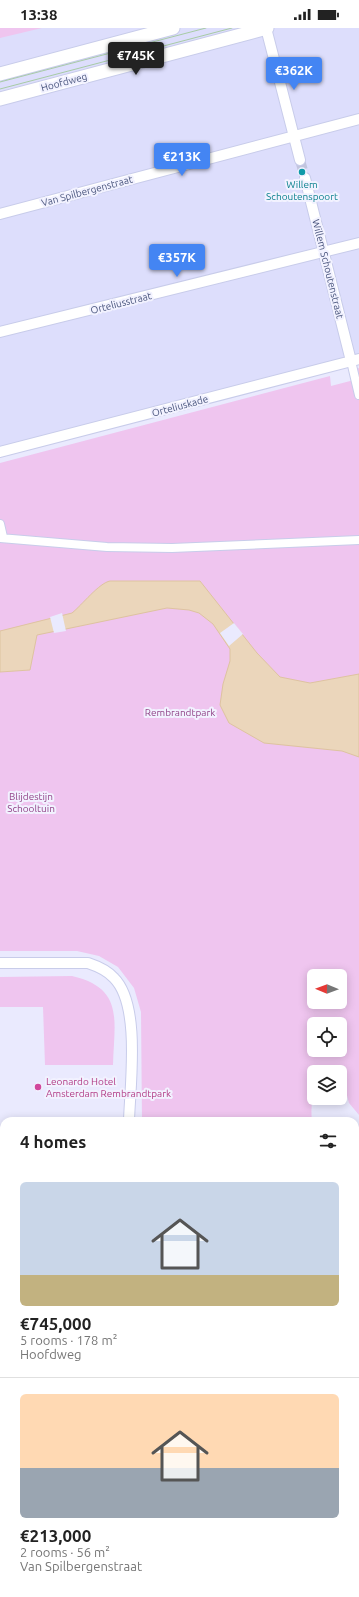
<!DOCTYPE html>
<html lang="en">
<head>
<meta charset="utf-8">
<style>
	body { margin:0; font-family:Ubuntu,sans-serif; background:#f6f6f6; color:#222; height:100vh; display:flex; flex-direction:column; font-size:15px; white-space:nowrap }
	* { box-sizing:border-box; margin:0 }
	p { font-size:13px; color:#767676 }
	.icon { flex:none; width:22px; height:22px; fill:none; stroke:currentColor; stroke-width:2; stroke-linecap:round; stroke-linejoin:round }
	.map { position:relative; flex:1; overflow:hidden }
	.sheet { position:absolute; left:0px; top:1089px; width:359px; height:480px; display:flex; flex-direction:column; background:#fff; border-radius:12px 12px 0 0; box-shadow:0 2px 10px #0003 }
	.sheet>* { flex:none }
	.needle { width:26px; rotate:271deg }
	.controls { position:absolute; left:307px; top:941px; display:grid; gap:8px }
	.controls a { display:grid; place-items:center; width:40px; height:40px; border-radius:6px; background:#fff; box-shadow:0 2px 10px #0003; font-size:20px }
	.price { position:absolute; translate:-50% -34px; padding:0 9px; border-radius:4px; background:#4485f3; color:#fff; font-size:13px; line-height:26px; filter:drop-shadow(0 1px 2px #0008) }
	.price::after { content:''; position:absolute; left:50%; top:24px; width:12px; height:9px; margin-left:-6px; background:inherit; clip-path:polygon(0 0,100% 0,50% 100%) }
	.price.active { background:#222; color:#fff }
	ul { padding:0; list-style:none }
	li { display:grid; align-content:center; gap:8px; height:212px; padding:0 20px }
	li+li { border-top:1px solid #e0e0e0 }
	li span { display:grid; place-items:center; height:124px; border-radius:6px; color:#555 }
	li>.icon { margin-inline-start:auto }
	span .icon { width:72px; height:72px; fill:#fffc; stroke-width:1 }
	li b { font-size:17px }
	h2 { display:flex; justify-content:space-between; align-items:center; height:48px; padding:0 20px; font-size:17px }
	.status { display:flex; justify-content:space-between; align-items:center; height:28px; padding:0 20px; background:#fff; direction:ltr }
	.status svg { height:11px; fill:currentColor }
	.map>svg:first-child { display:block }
	.residential { fill:#dddefc }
	.green { fill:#efc5ef; fill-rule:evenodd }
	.water { fill:#ebd6bb; stroke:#dec3a0 }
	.pier { fill:#eaeafe }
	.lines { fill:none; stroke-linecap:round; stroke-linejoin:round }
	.minor-tunnel { stroke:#c2c5de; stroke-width:10; stroke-dasharray:10 5; stroke-linecap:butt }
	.pedestrian-casing { stroke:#c8ccea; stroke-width:10 }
	.minor-casing { stroke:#c8ccea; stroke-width:12 }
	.tertiary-casing { stroke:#c8ccea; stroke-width:15 }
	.motorway-casing { stroke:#fff; stroke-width:21 }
	.pedestrian { stroke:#fff; stroke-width:8 }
	.minor { stroke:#fff; stroke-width:10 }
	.tertiary { stroke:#fff; stroke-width:13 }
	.motorway { stroke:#9bbcfe; stroke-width:19 }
	.tram { stroke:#a7cba5; stroke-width:1 }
	.culture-dot { fill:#0f9aa8; stroke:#f2f2ff; stroke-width:1.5 }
	.hotel-dot { fill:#d1479c; stroke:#f2f2ff; stroke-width:1.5 }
	.labels { text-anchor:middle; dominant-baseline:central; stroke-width:4; stroke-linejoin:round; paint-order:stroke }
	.street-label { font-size:10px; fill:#49557d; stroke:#f2f2ff }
	.culture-label { font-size:10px; fill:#0d838f; stroke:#f2f2ff }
	.park-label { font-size:10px; fill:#914488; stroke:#f2f2ff }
	.hotel-label { font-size:10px; fill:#b23c85; stroke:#f2f2ff; text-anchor:start }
</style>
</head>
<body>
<div class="status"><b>13:38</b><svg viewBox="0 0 49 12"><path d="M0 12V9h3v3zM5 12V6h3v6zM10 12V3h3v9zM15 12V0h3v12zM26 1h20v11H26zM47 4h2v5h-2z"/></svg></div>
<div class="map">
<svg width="359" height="1569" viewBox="0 0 359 1569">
	<rect width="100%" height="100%" fill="#eaeafe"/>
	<path class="residential" d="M0 0H359V330L0 426Z
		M355 1372H359V1569H0V1373H4V1565H355Z"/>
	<path class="green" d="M0 0H42L0 10Z
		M359 340V1087L349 1075 345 1060H340V1044H314C314 1061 310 1077 312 1093H142L141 984 134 960 118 939 99 928 77 923H0V435L330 348 331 358 354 352 352 342ZM314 948H340V974H314ZM314 996H340V1022H314Z
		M72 948C125 960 114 994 113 1037H45L43 979H0V949Z
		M358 1153H359V1209H355V1154Z
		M0 1456H4V1550H0Z"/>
	<path class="water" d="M110 553H200L257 625 280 649 310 655 359 646V729L342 723 264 715 229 695 220 677 223 656 230 633V621L213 596 199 585 189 582 167 580 37 607 30 642 0 644V603L72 585C82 577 99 555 110 553Z"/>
	<path class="pier" d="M62 585 66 603 54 605 50 589Z
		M234 595 243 606 229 618 220 605Z"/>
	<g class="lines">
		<path class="minor-tunnel" d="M300 132 305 150"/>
		<defs>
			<path id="pedestrian" d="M351 333 359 367
				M0 496 3 509
				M0 510 107 519 172 520 359 512
				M355 1452H359
				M212 1569V1565"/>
			<path id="minor" d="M266 0 300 132
				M305 150 351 333
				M0 186 359 91
				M0 304 359 215
				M0 424 359 331
				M0 935H88C97 938 107 942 114 950 141 977 130 1057 129 1093
				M0 1124 4 1125
				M0 1215H4
				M355 1238H359
				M0 1417H4
				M355 1496H359
				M355 1558H359
				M0 1564H4
				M31 1569 33 1565"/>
			<path id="tertiary" d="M0 46 173 0
				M0 71 267 0"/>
			<path id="motorway" d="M0 1283 4 1284
				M0 1305H4
				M355 1305H359
				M355 1332H359
				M0 1333H4
				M0 1355H4"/>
		</defs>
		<use href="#pedestrian" class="pedestrian-casing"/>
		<use href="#minor" class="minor-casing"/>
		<use href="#tertiary" class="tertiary-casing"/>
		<use href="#motorway" class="motorway-casing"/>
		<use href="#pedestrian" class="pedestrian"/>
		<use href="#minor" class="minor"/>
		<use href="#tertiary" class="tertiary"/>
		<use href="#motorway" class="motorway"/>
		<path class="tram" d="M0 54 206 0
			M0 61 232 0"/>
	</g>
	<circle class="culture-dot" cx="302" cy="144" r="4"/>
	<circle class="hotel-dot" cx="38" cy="1059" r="4"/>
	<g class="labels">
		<g class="street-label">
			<text transform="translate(64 54) rotate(-15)">Hoofdweg</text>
			<text transform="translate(87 163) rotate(-15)">Van Spilbergenstraat</text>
			<text transform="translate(328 241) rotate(76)">Willem Schoutenstraat</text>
			<text transform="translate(121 275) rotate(-14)">Orteliusstraat</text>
			<text transform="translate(180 378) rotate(-15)">Orteliuskade</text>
		</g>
		<g class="culture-label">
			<text x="302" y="156">Willem<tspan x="302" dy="12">Schoutenspoort</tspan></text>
		</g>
		<g class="park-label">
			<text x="180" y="684">Rembrandtpark</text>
			<text x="31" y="768">Blijdestijn<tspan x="31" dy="12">Schooltuin</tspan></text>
		</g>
		<g class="hotel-label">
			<text x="46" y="1053">Leonardo Hotel<tspan x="46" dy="12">Amsterdam Rembrandtpark</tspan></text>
		</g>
	</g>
</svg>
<div class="controls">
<a><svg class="needle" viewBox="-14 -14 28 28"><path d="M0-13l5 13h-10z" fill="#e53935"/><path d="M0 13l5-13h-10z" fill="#767676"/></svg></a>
<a><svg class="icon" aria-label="locate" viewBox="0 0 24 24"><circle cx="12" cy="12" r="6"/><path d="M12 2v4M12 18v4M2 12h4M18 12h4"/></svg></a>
<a><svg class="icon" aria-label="layers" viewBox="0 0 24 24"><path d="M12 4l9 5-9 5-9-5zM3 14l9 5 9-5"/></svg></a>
</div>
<b class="price active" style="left:136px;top:48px">€745K</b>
<b class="price" style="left:294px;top:63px">€362K</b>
<b class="price" style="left:182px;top:149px">€213K</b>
<b class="price" style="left:177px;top:250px">€357K</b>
<section class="sheet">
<h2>4 homes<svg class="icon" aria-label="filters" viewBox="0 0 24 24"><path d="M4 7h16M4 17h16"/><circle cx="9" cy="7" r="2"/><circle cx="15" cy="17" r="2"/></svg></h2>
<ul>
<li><span style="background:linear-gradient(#c9d6e8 75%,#c2b280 0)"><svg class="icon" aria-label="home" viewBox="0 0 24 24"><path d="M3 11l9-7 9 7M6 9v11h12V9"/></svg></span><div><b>€745,000</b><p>5 rooms · 178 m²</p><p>Hoofdweg</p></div></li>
<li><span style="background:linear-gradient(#ffd9b3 60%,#9aa5b1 0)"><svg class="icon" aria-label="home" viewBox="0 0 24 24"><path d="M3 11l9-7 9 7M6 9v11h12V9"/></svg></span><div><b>€213,000</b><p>2 rooms · 56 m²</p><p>Van Spilbergenstraat</p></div></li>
</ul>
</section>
</div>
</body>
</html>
